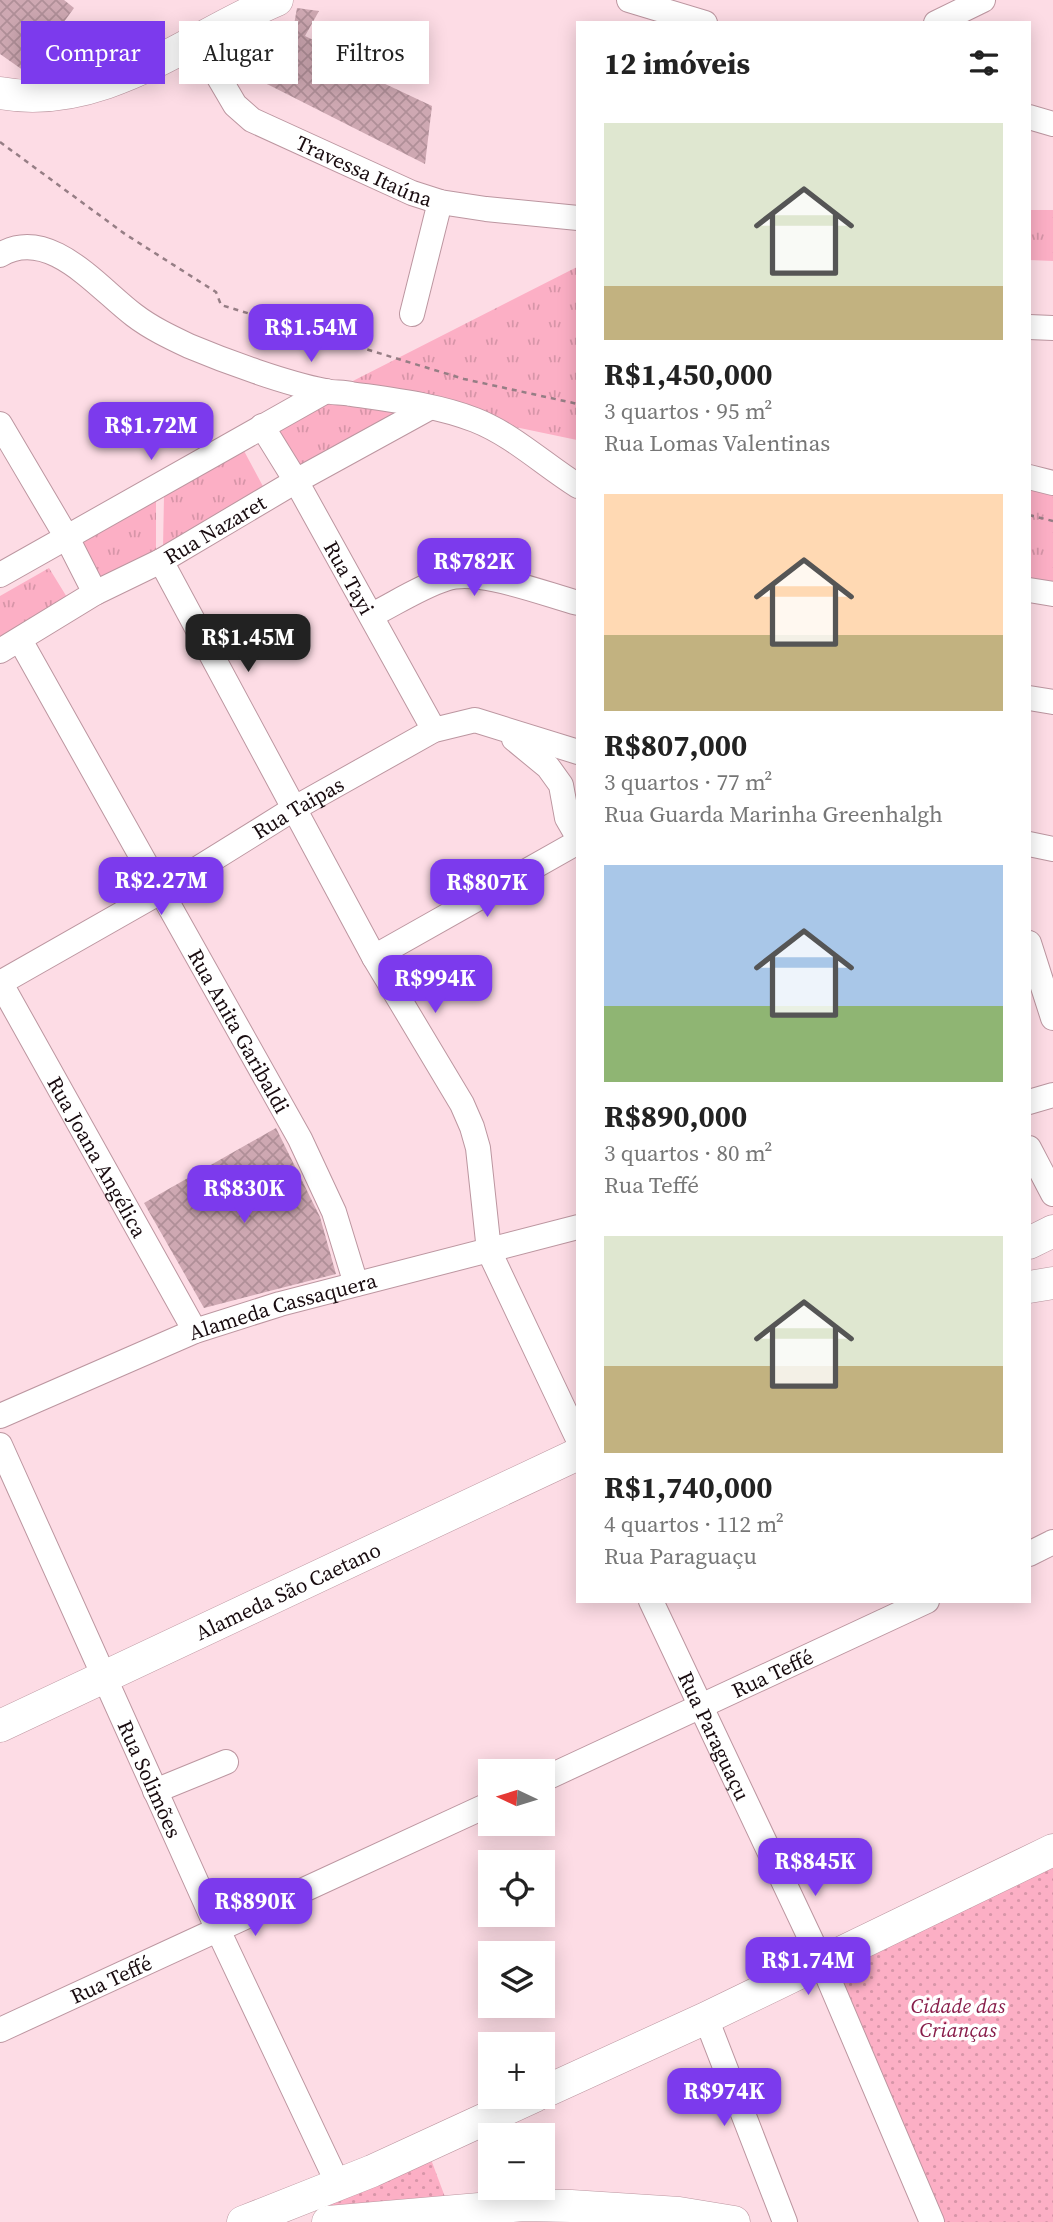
<!DOCTYPE html>
<html lang="pt">
<head>
<meta charset="utf-8">
<style>
	body { margin:0; font-family:"Source Serif 4",serif; background:#f2f2f2; color:#222; height:100vh; display:flex; flex-direction:column; font-size:26px; white-space:nowrap }
	* { box-sizing:border-box; margin:0 }
	p { font-size:23px; color:#767676 }
	.icon { flex:none; width:38px; height:38px; fill:none; stroke:currentColor; stroke-width:2; stroke-linecap:round; stroke-linejoin:round }
	.map { position:relative; flex:1; overflow:hidden }
	.panel { position:absolute; left:576px; top:21px; width:455px; height:1582px; display:flex; flex-direction:column; background:#fff; border-radius:0px; box-shadow:0 4px 18px #0003 }
	.panel>* { flex:none }
	.guide { position:absolute; left:21px; top:21px; width:450px; height:63px; display:flex; gap:14px }
	.needle { width:46px; rotate:274deg }
	.tools { position:absolute; left:478px; top:1759px; display:grid; gap:14px }
	.tools a { display:grid; place-items:center; width:77px; height:77px; border-radius:0px; background:#fff; box-shadow:0 4px 18px #0003; font-size:35px }
	.price { position:absolute; translate:-50% -60px; padding:0 16px; border-radius:14px; background:#7c3aed; color:#fff; font-size:23px; line-height:46px; filter:drop-shadow(0 2px 4px #0008) }
	.price::after { content:''; position:absolute; left:50%; top:42px; width:21px; height:16px; margin-left:-10px; background:inherit; clip-path:polygon(0 0,100% 0,50% 100%) }
	.price.on { background:#222; color:#fff }
	ul { padding:0; list-style:none }
	li { display:grid; align-content:center; gap:14px; height:371px; padding:0 28px }
	li span { display:grid; place-items:center; height:217px; border-radius:0px; color:#555 }
	li>.icon { margin-inline-start:auto }
	span .icon { width:126px; height:126px; fill:#fffc; stroke-width:1 }
	li b { font-size:30px }
	h2 { display:flex; justify-content:space-between; align-items:center; height:84px; padding:0 28px; font-size:30px }
	.chip { padding:0 24px; border-radius:0px; background:#fff; box-shadow:0 4px 18px #0003; font-size:24px; line-height:63px }
	.chip.on { background:#7c3aed; color:#fff }
	.map>svg:first-child { display:block }
	.grass { fill:url(#grass-tufts) }
	.park { fill:url(#park-dots) }
	.building { fill:url(#building-cross-hatch) }
	.lines { fill:none; stroke-linecap:round; stroke-linejoin:round }
	.minor-casing { stroke:#bc96a0; stroke-width:26 }
	.major-casing { stroke:#bc96a0; stroke-width:33 }
	.path { stroke:#967e85; stroke-width:2.5; stroke-dasharray:5 5; stroke-linecap:butt }
	.minor { stroke:#fff; stroke-width:24 }
	.major { stroke:#fff; stroke-width:32 }
	.labels { text-anchor:middle; dominant-baseline:central; stroke-width:7; stroke-linejoin:round; paint-order:stroke }
	.street-label { font-size:21px; fill:#180b0f; stroke:#fff }
	.park-label { font-size:21px; font-style:italic; fill:#881d4a; stroke:#fff }
</style>
</head>
<body>
<div class="map">
<svg width="1053" height="2222" viewBox="0 0 1053 2222">
	<defs>
		<pattern id="grass-tufts" width="24" height="20" patternUnits="userSpaceOnUse" patternTransform="scale(1.75)"><rect width="24" height="20" fill="#fcafc5"/><path d="M3 7l-1-3M5 7V3M7 7l1-3M15 17l-1-3M17 17v-4M19 17l1-3" fill="none" stroke="#d795a8"/></pattern>
		<pattern id="park-dots" width="8" height="8" patternUnits="userSpaceOnUse" patternTransform="scale(1.75)"><rect width="8" height="8" fill="#fcafc5"/><path d="M2 2h.1M6 6h.1" fill="none" stroke="#d795a8" stroke-width="1.8" stroke-linecap="round"/></pattern>
		<pattern id="building-cross-hatch" width="8" height="8" patternUnits="userSpaceOnUse" patternTransform="scale(1.75)"><rect width="8" height="8" fill="#cea8b2"/><path d="M0 0l8 8M0 8l8-8" fill="none" stroke="#b08f98"/></pattern>
	</defs>
	<rect width="100%" height="100%" fill="#fddce5"/>
	<path class="grass" d="M1029 210H1053V261L1029 260Z
		M577 267V440L515 427 345 385Z
		M323 403H337L401 414 298 472 276 432Z
		M243 449 266 492 163 548 164 496Z
		M1029 487 1053 492V587L1029 582Z
		M156 499V554L102 582 81 541Z
		M49 568 73 607 0 648V596Z"/>
	<path class="park" d="M1053 1862V2222H940L835 1968Z
		M426 2146 445 2197 285 2212Z"/>
	<path class="building" d="M0 0H64L74 8 27 73 0 54Z
		M297 8 319 11 305 36 334 50 330 58 432 106 425 164 265 83 281 24 293 30Z
		M276 1128 320 1217 336 1274 204 1308 144 1203Z"/>
	<g class="lines">
		<defs>
			<g id="minor">
				<path d="M629 0 705 23"/>
				<path d="M936 23 983 0"/>
				<path id="s1" d="M198 42 235 105 252 120 412 193 440 202 486 209 578 218"/>
				<path d="M1029 117 1053 124"/>
				<path d="M0 255C49 225 98 288 134 315 151 328 170 337 189 346 227 362 285 383 325 391 333 393 343 392 351 394 392 400 437 405 475 420 513 435 543 464 578 486"/>
				<path d="M412 314 440 202"/>
				<path d="M1029 327 1053 328"/>
				<path d="M0 424 66 536 95 593"/>
				<path id="s2" d="M262 426 296 481 434 730"/>
				<path d="M1029 477 1053 483"/>
				<path d="M161 561 374 957 462 1104 472 1127 478 1148 489 1251 578 1439"/>
				<path d="M0 575 326 391"/>
				<path d="M1029 590 1053 594"/>
				<path d="M372 615C396 603 420 587 445 579 477 567 544 594 578 603"/>
				<path id="s3" d="M20 640 300 1139 334 1212 356 1284"/>
				<path id="s4" d="M0 651 95 593 161 561 296 481 429 408"/>
				<path d="M1029 698 1053 702"/>
				<path d="M514 739 548 767 561 785 567 818 578 837"/>
				<path d="M1029 844 1053 849"/>
				<path d="M1029 943 1053 1018"/>
				<path d="M374 957 578 842"/>
				<path id="s5" d="M0 982 195 1331"/>
				<path id="s6" d="M0 983 160 892 295 808 434 730 475 720 578 752"/>
				<path d="M1029 1102 1053 1095"/>
				<path d="M1029 1148 1053 1194"/>
				<path id="s7" d="M0 1416 195 1331 280 1304 578 1227"/>
				<path id="s8" d="M0 1445 218 1930 339 2186"/>
				<path d="M1029 1554 1053 1542"/>
				<path id="s9" d="M651 1601 821 1961 932 2222"/>
				<path id="s10" d="M542 1780 927 1601"/>
				<path d="M155 1791 226 1762"/>
				<path d="M706 2018 785 2222"/>
				<path id="s11" d="M0 2030 490 1804"/>
			</g>
			<g id="major">
				<path d="M0 93C102 112 189 37 277 0"/>
				<path d="M1029 1243 1053 1231"/>
				<path d="M1029 1287 1053 1283"/>
				<path id="s12" d="M0 1726 578 1454"/>
				<path d="M542 2093 706 2018 1053 1850"/>
				<path d="M243 2222 372 2171 535 2096"/>
				<path d="M328 2222 524 2205 571 2206 679 2213 734 2222"/>
			</g>
		</defs>
		<use href="#minor" class="minor-casing"/>
		<use href="#major" class="major-casing"/>
		<path class="path" d="M0 142 125 234 216 292 221 305 464 379 578 404
			M1029 515 1053 521"/>
		<use href="#minor" class="minor"/>
		<use href="#major" class="major"/>
	</g>
	<g class="labels">
		<g class="street-label">
			<text stroke="none"><textPath href="#s1" startOffset="219">Travessa Itaúna</textPath></text>
			<text stroke="none"><textPath href="#s4" startOffset="247">Rua Nazaret</textPath></text>
			<text stroke="none"><textPath href="#s2" startOffset="175">Rua Tayi</textPath></text>
			<text stroke="none"><textPath href="#s6" startOffset="346">Rua Taipas</textPath></text>
			<text stroke="none"><textPath href="#s3" startOffset="448">Rua Anita Garibaldi</textPath></text>
			<text stroke="none"><textPath href="#s5" startOffset="200">Rua Joana Angélica</textPath></text>
			<text stroke="none"><textPath href="#s7" startOffset="304">Alameda Cassaquera</textPath></text>
			<text stroke="none"><textPath href="#s12" startOffset="318">Alameda São Caetano</textPath></text>
			<text stroke="none"><textPath href="#s10" startOffset="254">Rua Teffé</textPath></text>
			<text stroke="none"><textPath href="#s9" startOffset="149">Rua Paraguaçu</textPath></text>
			<text stroke="none"><textPath href="#s8" startOffset="366">Rua Solimões</textPath></text>
			<text stroke="none"><textPath href="#s11" startOffset="122">Rua Teffé</textPath></text>
		</g>
		<g class="park-label">
			<text x="958" y="2005">Cidade das<tspan x="958" dy="24">Crianças</tspan></text>
		</g>
	</g>
</svg>
<div class="tools">
<a><svg class="needle" viewBox="-14 -14 28 28"><path d="M0-13l5 13h-10z" fill="#e53935"/><path d="M0 13l5-13h-10z" fill="#767676"/></svg></a>
<a><svg class="icon" aria-label="locate" viewBox="0 0 24 24"><circle cx="12" cy="12" r="6"/><path d="M12 2v4M12 18v4M2 12h4M18 12h4"/></svg></a>
<a><svg class="icon" aria-label="layers" viewBox="0 0 24 24"><path d="M12 4l9 5-9 5-9-5zM3 14l9 5 9-5"/></svg></a>
<a>+</a>
<a>−</a>
</div>
<b class="price" style="left:311px;top:364px">R$1.54M</b>
<b class="price" style="left:151px;top:462px">R$1.72M</b>
<b class="price" style="left:474px;top:598px">R$782K</b>
<b class="price on" style="left:248px;top:674px">R$1.45M</b>
<b class="price" style="left:161px;top:917px">R$2.27M</b>
<b class="price" style="left:487px;top:919px">R$807K</b>
<b class="price" style="left:435px;top:1015px">R$994K</b>
<b class="price" style="left:244px;top:1225px">R$830K</b>
<b class="price" style="left:815px;top:1898px">R$845K</b>
<b class="price" style="left:255px;top:1938px">R$890K</b>
<b class="price" style="left:808px;top:1997px">R$1.74M</b>
<b class="price" style="left:724px;top:2128px">R$974K</b>
<div class="guide">
<a class="chip on">Comprar</a>
<a class="chip">Alugar</a>
<a class="chip">Filtros</a>
</div>
<section class="panel">
<h2>12 imóveis<svg class="icon" aria-label="filters" viewBox="0 0 24 24"><path d="M4 7h16M4 17h16"/><circle cx="9" cy="7" r="2"/><circle cx="15" cy="17" r="2"/></svg></h2>
<ul>
<li><span style="background:linear-gradient(#dfe7d0 75%,#c2b280 0)"><svg class="icon" aria-label="home" viewBox="0 0 24 24"><path d="M3 11l9-7 9 7M6 9v11h12V9"/></svg></span><div><b>R$1,450,000</b><p>3 quartos · 95 m²</p><p>Rua Lomas Valentinas</p></div></li>
<li><span style="background:linear-gradient(#ffd9b3 65%,#c2b280 0)"><svg class="icon" aria-label="home" viewBox="0 0 24 24"><path d="M3 11l9-7 9 7M6 9v11h12V9"/></svg></span><div><b>R$807,000</b><p>3 quartos · 77 m²</p><p>Rua Guarda Marinha Greenhalgh</p></div></li>
<li><span style="background:linear-gradient(#a9c7e8 65%,#8fb573 0)"><svg class="icon" aria-label="home" viewBox="0 0 24 24"><path d="M3 11l9-7 9 7M6 9v11h12V9"/></svg></span><div><b>R$890,000</b><p>3 quartos · 80 m²</p><p>Rua Teffé</p></div></li>
<li><span style="background:linear-gradient(#dfe7d0 60%,#c2b280 0)"><svg class="icon" aria-label="home" viewBox="0 0 24 24"><path d="M3 11l9-7 9 7M6 9v11h12V9"/></svg></span><div><b>R$1,740,000</b><p>4 quartos · 112 m²</p><p>Rua Paraguaçu</p></div></li>
</ul>
</section>
</div>
</body>
</html>
